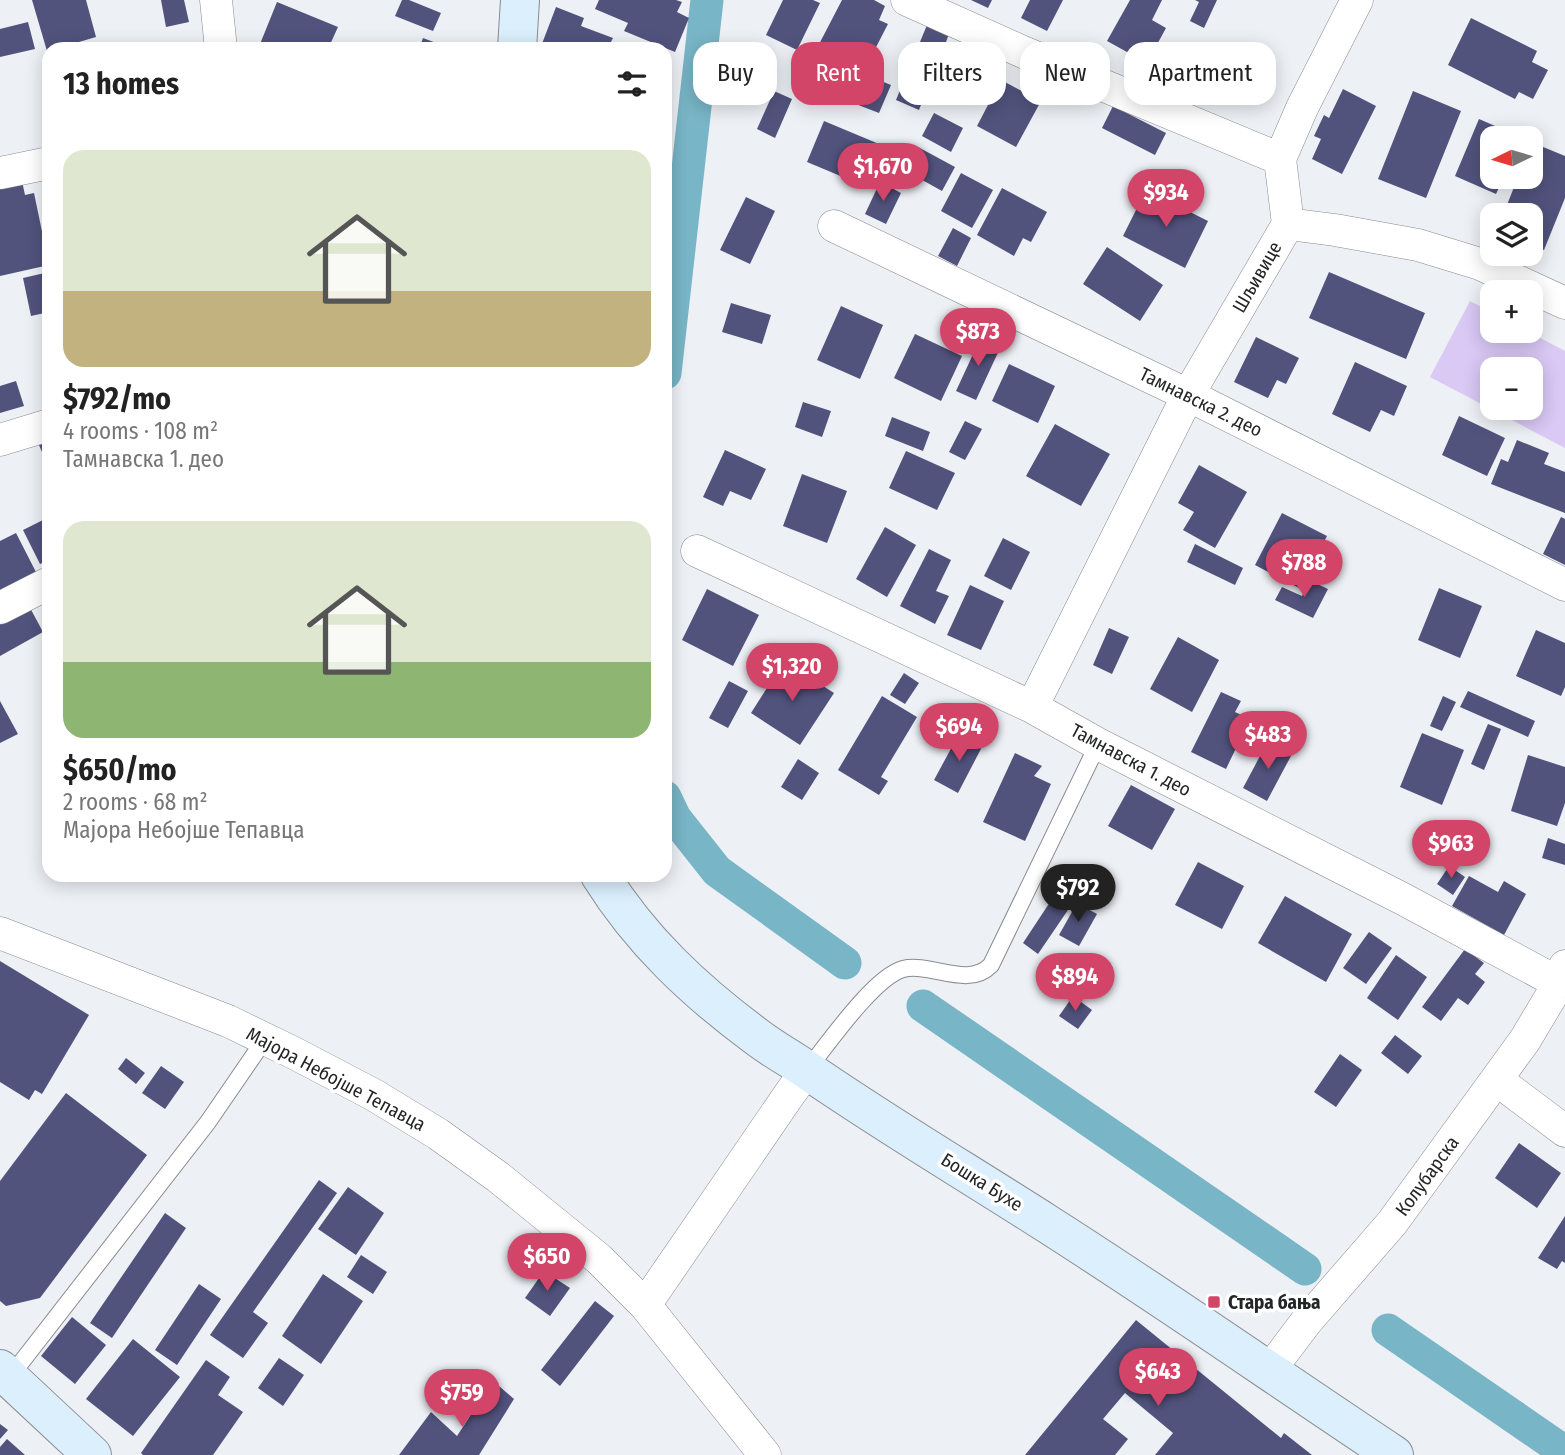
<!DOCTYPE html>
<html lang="en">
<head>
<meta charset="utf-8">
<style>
	body { margin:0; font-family:"Fira Sans Condensed",sans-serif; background:#f2f2f2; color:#222; height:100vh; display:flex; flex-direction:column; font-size:26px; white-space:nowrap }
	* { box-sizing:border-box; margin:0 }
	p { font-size:23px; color:#767676 }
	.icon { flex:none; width:38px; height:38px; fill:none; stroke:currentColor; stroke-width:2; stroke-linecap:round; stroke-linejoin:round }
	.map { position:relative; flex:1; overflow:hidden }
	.drawer { position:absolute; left:42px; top:42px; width:630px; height:840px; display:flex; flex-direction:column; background:#fff; border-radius:21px; box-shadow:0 4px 18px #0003 }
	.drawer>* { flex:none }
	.hud { position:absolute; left:693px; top:42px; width:665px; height:63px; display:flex; gap:14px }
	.needle { width:46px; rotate:265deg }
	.tools { position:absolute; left:1480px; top:126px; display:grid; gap:14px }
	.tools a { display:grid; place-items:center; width:63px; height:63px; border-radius:14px; background:#fff; box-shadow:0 4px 18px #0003; font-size:35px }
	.price { position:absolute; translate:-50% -60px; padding:0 16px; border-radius:24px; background:#d34469; color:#fff; font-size:23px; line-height:46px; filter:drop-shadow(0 2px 4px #0008) }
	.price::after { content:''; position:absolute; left:50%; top:42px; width:21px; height:16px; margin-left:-10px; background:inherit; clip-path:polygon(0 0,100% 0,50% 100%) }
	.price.current { background:#222; color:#fff }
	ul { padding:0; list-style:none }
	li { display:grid; align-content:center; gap:14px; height:371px; padding:0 21px }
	li span { display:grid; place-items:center; height:217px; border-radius:21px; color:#555 }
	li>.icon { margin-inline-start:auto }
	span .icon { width:126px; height:126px; fill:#fffc; stroke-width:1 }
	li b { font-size:30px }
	h2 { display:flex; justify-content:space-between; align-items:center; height:84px; padding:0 21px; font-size:30px }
	.chip { padding:0 24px; border-radius:21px; background:#fff; box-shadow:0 4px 18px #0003; font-size:24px; line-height:63px }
	.chip.current { background:#d34469; color:#fff }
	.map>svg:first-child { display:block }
	.green { fill:#dac8f5; fill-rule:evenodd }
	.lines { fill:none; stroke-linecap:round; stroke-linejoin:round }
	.canal { stroke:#78b5c6; stroke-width:33 }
	.building { fill:#52537d }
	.lane-casing { stroke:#898b90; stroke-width:18 }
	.street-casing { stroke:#898b90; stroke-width:33 }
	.secondary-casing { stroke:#898b90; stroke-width:40 }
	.lane { stroke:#fff; stroke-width:16 }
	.street { stroke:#fff; stroke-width:32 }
	.secondary { stroke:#dbeffd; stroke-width:38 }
	.poi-dot { fill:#d34469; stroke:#fff; stroke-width:2.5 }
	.labels { text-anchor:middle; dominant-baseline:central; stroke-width:7; stroke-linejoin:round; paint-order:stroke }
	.street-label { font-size:19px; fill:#242526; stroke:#fff }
	.poi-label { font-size:19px; font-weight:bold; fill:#242526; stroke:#fff; text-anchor:start }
</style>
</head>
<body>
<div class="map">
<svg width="1565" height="1455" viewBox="0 0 1565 1455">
	<rect width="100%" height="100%" fill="#edf0f5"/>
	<path class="green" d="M1470 301 1493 313V331H1527L1565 351V448L1430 377ZM1493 369H1531V408H1493Z"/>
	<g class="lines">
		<path class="canal" d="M665 373 707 0
			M665 797 675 818 717 871 845 963
			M923 1006 1305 1269
			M1388 1330 1565 1452"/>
	</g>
	<path class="building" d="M32 0H86L96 37 55 49H49L47 51Z
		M161 0H184L189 22 166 27Z
		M402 0H409L441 13 433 31 395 16Z
		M599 0H676L682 2 677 12 689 18 675 52 624 31 628 23 595 9Z
		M783 0H813L820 3 797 50 766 35Z
		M842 0H874L885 6 879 20 888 24 872 55 848 43 838 61 816 50Z
		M971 0H992L988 8Z
		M1030 0H1063L1047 31 1021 18Z
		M1130 0H1162L1152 20 1166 28 1147 63 1107 41Z
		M1195 0H1217L1204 28 1190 21 1199 2Z
		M277 2 338 27 328 49H258Z
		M556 7 584 18 581 26 613 38 610 44 622 49H540Z
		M1471 18 1537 51 1532 62 1548 70 1533 99 1519 92 1515 99 1448 65Z
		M28 22 35 49 0 57V29Z
		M927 25 949 34 943 50 953 54 941 81 932 77 919 110 896 100Z
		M423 38 452 49H419Z
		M1205 42 1250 65 1232 101 1187 78Z
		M864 74 891 85 879 113 853 103Z
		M1001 80 1041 101 1016 147 977 126Z
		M1343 89 1376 106 1342 174 1312 159 1321 139 1314 136 1324 115 1329 118Z
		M774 91 792 99 775 138 757 129Z
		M1413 91 1461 111 1426 198 1378 179Z
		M1113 106 1166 133 1155 155 1102 128Z
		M934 113 963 128 951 152 922 136Z
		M1479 119 1523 138H1493V177H1504L1496 194 1455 176Z
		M824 121 879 144 862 185 807 162Z
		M1531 142 1565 156V198L1544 250 1531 245V215H1503L1518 177H1531Z
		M918 147 955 167 942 191 906 171Z
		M961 173 993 190 972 228 941 211Z
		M22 181 25 195 34 193 49 265 0 276V186Z
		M880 182 901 193 886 224 865 214Z
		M1002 188 1047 212 1031 242 1023 238 1014 256 977 235Z
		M1146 190 1208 221 1185 268 1123 236Z
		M746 197 775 211 750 264 720 250Z
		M953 228 971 238 957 266 938 256Z
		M1107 247 1163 285 1140 321 1083 284Z
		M49 272V312L31 316 23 278Z
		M1329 272 1425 313 1406 359 1309 318Z
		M731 303 771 315 762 344 722 332Z
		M841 306 883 325 860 379 817 360Z
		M915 334 962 356 941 401 894 378Z
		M981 337 1001 346 976 400 956 391Z
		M1256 337 1299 358 1286 384 1277 380 1268 398 1234 382Z
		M1355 362 1407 386 1394 416 1381 410 1370 432 1332 414Z
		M1009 364 1055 386 1038 423 992 401Z
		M16 381 24 406 0 413V386Z
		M803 402 831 411 822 437 795 427Z
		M1459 416 1505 438 1487 476 1442 455Z
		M892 417 930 432 923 451 885 436Z
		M965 421 982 429 965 460 949 452Z
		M1055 424 1110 454 1081 506 1026 476Z
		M1517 440 1549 453 1544 464 1565 472V513L1491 484 1501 459 1508 462Z
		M49 441V469L39 445Z
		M725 450 766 469 751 500 730 491 723 506 703 497Z
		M906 451 955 473 937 510 889 488Z
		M1199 465 1247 492 1215 548 1183 530 1194 512 1178 503Z
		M802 474 847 491 827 543 783 526Z
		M1282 513 1327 536 1299 588 1255 565Z
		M49 517V560L40 564 23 530Z
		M1561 517 1565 519V565L1543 554Z
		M885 527 916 545 887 597 856 579Z
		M16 533 37 574 0 593V541Z
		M1003 538 1030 552 1011 590 984 576Z
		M1195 544 1243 568 1235 585 1187 562Z
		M929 549 951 560 936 591 949 596 935 624 900 606Z
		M1309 580 1328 589 1313 618 1275 600 1282 587 1302 596Z
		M970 585 1004 601 981 650 947 635Z
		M1439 588 1482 606 1460 658 1418 640Z
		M707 589 759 615 733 666 682 640Z
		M28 604 43 632 0 656V618Z
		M1109 628 1129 637 1112 674 1093 665Z
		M1536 630 1565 643V687L1561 696 1516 676Z
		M1178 637 1219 660 1192 712 1150 689Z
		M784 661 834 693 800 745 751 713Z
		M904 673 919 683 905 704 890 695Z
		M729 681 748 691 728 728 709 718Z
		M1468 691 1535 721 1528 737 1460 707Z
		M1221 692 1241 701 1235 712 1250 719 1226 769 1191 752Z
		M882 696 917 717 881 777 888 781 879 795 838 770Z
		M1443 696 1456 702 1442 731 1430 726Z
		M0 701 18 734 0 743Z
		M1488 724 1501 729 1484 770 1471 764Z
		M960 732 983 745 958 793 934 780Z
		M1422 733 1464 750 1442 805 1400 787Z
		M1268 741 1292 754 1267 801 1243 788Z
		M1015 753 1042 766 1034 776 1051 784 1025 841 983 822Z
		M1528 755 1565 767V803L1557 826 1511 811Z
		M798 759 819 773 802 800 781 787Z
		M1131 785 1175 809 1152 850 1108 826Z
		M1548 838 1565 844V865L1542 858Z
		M1198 862 1244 886 1222 929 1175 905Z
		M1449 866 1465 877 1453 895 1437 884Z
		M1469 876 1498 892 1504 881 1526 894 1504 935 1452 906Z
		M1054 896 1070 907 1038 954 1023 943Z
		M1285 896 1352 934 1326 982 1258 943Z
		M1077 903 1097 914 1079 946 1059 935Z
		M1369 932 1392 948 1366 984 1343 968Z
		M1465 949 1484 963 1475 974 1485 982 1468 1005 1458 998 1441 1021 1422 1007Z
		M1396 955 1427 977 1398 1020 1367 998Z
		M0 961 89 1015 42 1094 35 1090 29 1100 0 1082Z
		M1073 996 1092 1010 1078 1029 1059 1016Z
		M1395 1035 1422 1056 1408 1074 1381 1053Z
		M1340 1054 1362 1070 1336 1107 1314 1092Z
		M126 1058 145 1073 136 1084 118 1069Z
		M161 1066 184 1082 165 1109 142 1093Z
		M66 1093 147 1155 40 1298 6 1306 0 1301V1181Z
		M1519 1143 1561 1173 1537 1208 1495 1178Z
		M319 1180 337 1193 253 1312 268 1323 243 1358 210 1335Z
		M348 1187 384 1213 356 1255 318 1229Z
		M165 1213 186 1228 112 1338 90 1323Z
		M1565 1216V1263L1562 1261 1557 1269 1538 1258Z
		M361 1255 387 1272 373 1294 347 1277Z
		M544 1271 570 1288 550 1316 525 1298Z
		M323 1274 363 1301 321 1364 282 1336Z
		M199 1284 221 1299 177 1365 155 1350Z
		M595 1301 614 1316 560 1386 541 1370Z
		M72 1317 106 1345 75 1384 41 1356Z
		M1136 1320 1281 1438 1284 1433 1312 1455H1155L1173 1433 1125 1393 1103 1419 1128 1439 1115 1455H1025Z
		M133 1339 180 1377 133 1436 86 1399Z
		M279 1358 304 1375 283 1406 258 1388Z
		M206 1360 230 1377 218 1395 243 1412 213 1455H143L141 1453Z
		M493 1381 514 1399 479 1455H399L431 1412 457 1436Z
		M0 1424 8 1430 0 1439Z
		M7 1439 25 1455H0V1447Z"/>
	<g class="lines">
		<defs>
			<path id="lane" d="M807 1070C827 1045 874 977 903 969 931 962 968 989 991 965L1098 744
				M9 1378 208 1122 265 1039"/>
			<path id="street" d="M216 0 221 49
				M907 0 1023 52 1280 159
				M0 173 49 163
				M1288 224 1335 230 1418 245 1480 264 1565 303
				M834 226 1188 395 1565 585
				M0 440 49 425
				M697 551 1032 707 1098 744 1403 899 1559 983
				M0 608 49 583
				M1032 707 1188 395 1288 224 1280 159 1302 108 1357 0
				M0 933 228 1021 294 1053 374 1095 438 1134 498 1177 599 1259 645 1305 765 1455
				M1497 1080 1565 1131
				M645 1305 791 1092 807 1070
				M1269 1371 1306 1322 1392 1223 1432 1168 1525 1040 1559 983 1565 966"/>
			<path id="secondary" d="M517 49 520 0
				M600 875C641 941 695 991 757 1037 774 1050 793 1060 810 1072 887 1125 968 1173 1046 1223 1164 1298 1278 1378 1394 1455
				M0 1369 92 1455"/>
		</defs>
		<use href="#lane" class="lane-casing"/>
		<use href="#street" class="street-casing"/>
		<use href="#secondary" class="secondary-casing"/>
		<use href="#lane" class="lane"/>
		<use href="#street" class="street"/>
		<use href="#secondary" class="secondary"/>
	</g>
	<rect class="poi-dot" x="1207" y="1295" width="14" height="14" rx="3.5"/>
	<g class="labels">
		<g class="street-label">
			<text transform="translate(1257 277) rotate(-60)">Шљивице</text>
			<text transform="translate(1201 402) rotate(26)">Тамнавска 2. део</text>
			<text transform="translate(1131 760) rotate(28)">Тамнавска 1. део</text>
			<text transform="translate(336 1079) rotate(28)">Мајора Небојше Тепавца</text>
			<text transform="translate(1427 1176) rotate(-54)">Колубарска</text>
			<text transform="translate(982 1182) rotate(32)">Бошка Бухе</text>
		</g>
		<g class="poi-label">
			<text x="1228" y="1302">Стара бања</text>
		</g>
	</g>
</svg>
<div class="tools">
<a><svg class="needle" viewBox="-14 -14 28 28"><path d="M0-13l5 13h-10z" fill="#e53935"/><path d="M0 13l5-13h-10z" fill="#767676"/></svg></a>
<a><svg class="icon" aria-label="layers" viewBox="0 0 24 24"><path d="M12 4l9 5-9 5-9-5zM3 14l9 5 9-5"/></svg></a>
<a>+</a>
<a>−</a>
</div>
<b class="price" style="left:883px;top:203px">$1,670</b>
<b class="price" style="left:1166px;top:229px">$934</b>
<b class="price" style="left:978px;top:368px">$873</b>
<b class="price" style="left:1304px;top:599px">$788</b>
<b class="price" style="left:792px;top:703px">$1,320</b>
<b class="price" style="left:959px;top:763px">$694</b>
<b class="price" style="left:1268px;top:771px">$483</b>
<b class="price" style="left:1451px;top:880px">$963</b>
<b class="price current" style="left:1078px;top:924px">$792</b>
<b class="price" style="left:1075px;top:1013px">$894</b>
<b class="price" style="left:547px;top:1293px">$650</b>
<b class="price" style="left:1158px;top:1408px">$643</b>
<b class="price" style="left:462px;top:1429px">$759</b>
<div class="hud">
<a class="chip">Buy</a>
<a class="chip current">Rent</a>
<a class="chip">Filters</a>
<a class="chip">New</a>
<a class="chip">Apartment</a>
</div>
<section class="drawer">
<h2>13 homes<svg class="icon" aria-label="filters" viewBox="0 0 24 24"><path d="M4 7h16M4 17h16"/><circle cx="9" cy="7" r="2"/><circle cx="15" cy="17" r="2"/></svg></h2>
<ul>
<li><span style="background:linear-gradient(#dfe7d0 65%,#c2b280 0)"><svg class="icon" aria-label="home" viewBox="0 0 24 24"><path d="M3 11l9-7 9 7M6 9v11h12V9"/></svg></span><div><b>$792/mo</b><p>4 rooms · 108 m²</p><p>Тамнавска 1. део</p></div></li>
<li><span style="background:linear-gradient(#dfe7d0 65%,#8fb573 0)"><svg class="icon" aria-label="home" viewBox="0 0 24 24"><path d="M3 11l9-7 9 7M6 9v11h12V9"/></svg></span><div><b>$650/mo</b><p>2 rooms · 68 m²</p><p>Мајора Небојше Тепавца</p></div></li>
</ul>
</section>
</div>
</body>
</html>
